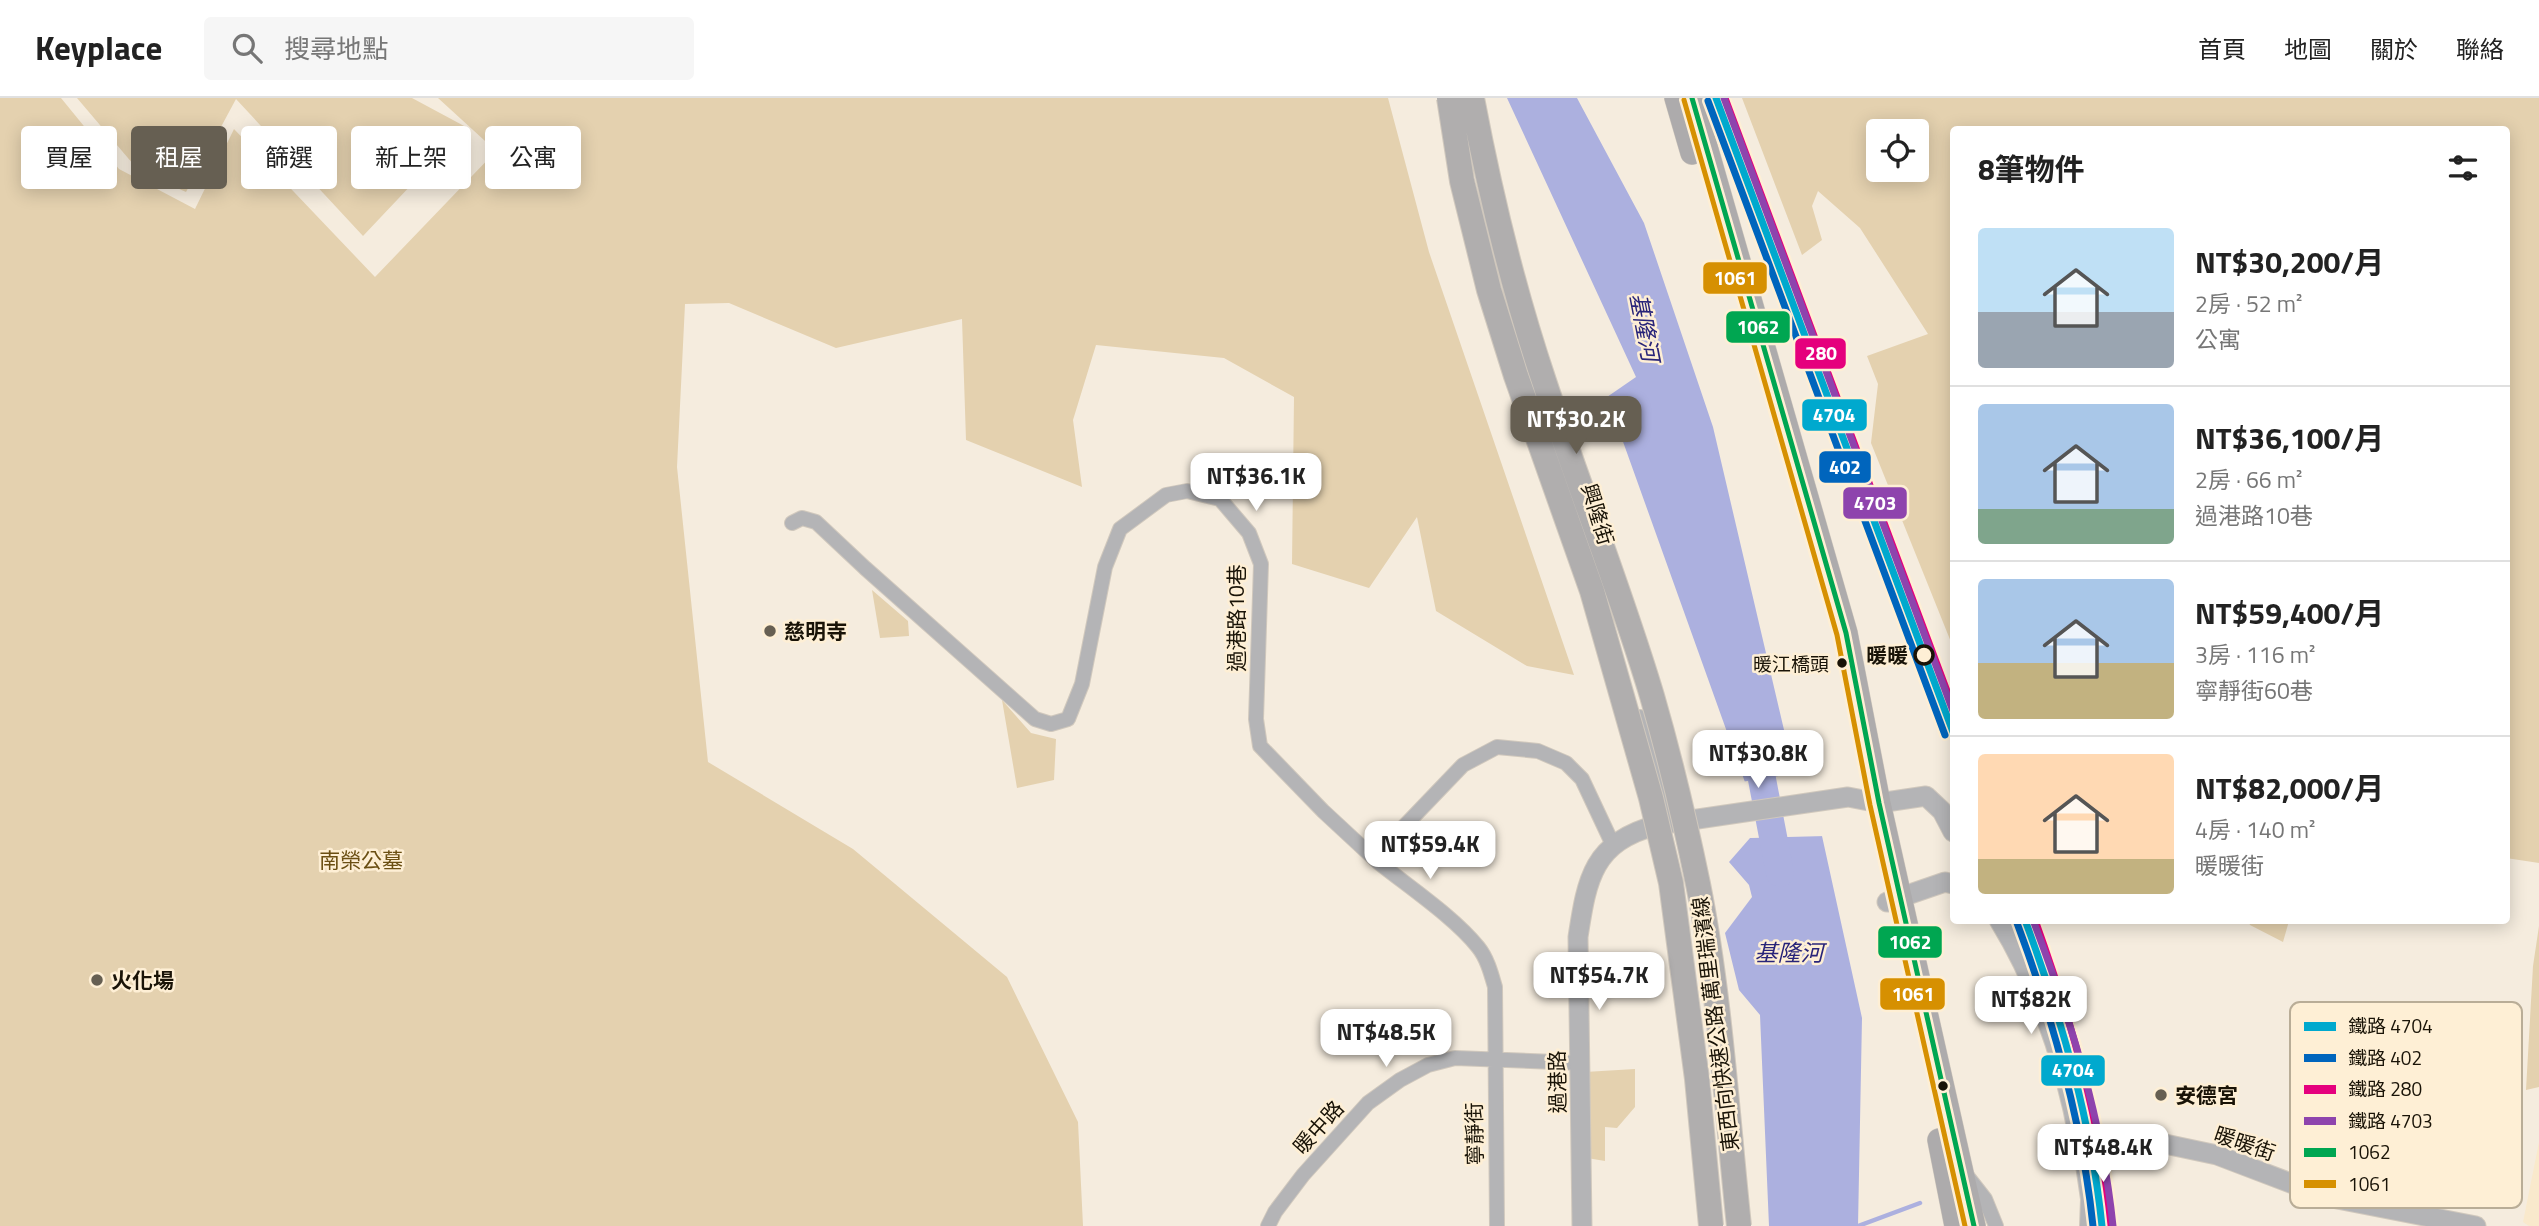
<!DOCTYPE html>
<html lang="zh-TW">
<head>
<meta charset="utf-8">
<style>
	body { margin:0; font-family:"Titillium Web","Noto Sans TC",sans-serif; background:#f6f6f6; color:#222; height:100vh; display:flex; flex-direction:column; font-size:26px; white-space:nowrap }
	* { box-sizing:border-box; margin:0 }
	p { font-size:23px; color:#767676 }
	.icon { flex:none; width:38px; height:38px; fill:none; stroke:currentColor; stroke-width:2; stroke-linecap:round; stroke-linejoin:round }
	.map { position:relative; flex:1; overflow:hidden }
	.drawer { position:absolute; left:1950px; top:28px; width:560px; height:798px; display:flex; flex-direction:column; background:#fff; border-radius:7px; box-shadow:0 4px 18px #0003 }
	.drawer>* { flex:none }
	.hud { position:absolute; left:21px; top:28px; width:665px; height:63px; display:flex; gap:14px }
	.buttons { position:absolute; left:1866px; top:21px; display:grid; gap:14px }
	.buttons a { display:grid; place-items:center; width:63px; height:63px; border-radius:7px; background:#fff; box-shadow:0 4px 18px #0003; font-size:35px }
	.price { position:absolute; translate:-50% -60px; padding:0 16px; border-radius:14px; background:#fff; color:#222; font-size:23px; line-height:46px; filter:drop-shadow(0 2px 4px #0008) }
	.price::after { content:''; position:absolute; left:50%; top:42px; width:21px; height:16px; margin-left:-10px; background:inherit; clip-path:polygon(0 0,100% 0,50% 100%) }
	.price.current { background:#665f52; color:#fff }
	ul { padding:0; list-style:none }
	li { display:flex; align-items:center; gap:21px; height:175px; padding:0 28px }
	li+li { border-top:2px solid #e0e0e0 }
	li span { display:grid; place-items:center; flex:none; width:196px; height:140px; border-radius:7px; color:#555 }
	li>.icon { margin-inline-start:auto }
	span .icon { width:84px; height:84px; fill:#fffc; stroke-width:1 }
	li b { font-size:30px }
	h2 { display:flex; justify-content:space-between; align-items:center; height:84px; padding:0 28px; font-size:30px }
	.pill { padding:0 24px; border-radius:7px; background:#fff; box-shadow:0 4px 18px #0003; font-size:24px; line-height:63px }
	.pill.current { background:#665f52; color:#fff }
	header { display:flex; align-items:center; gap:42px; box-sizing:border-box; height:98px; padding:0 35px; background:#fff; border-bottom:2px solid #e0e0e0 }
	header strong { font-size:33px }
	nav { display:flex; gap:38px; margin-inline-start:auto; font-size:24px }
	.search { width:490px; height:63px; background:#f6f6f6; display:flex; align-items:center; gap:18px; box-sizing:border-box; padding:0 24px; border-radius:7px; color:#767676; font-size:26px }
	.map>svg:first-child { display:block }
	.built { fill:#f9e9cc }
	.green { fill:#e4d1af; fill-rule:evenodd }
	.water { fill:#acb0df }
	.pier { fill:#f5ecde }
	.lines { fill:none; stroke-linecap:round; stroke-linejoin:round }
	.stream { stroke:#acb0df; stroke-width:4.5 }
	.river { stroke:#acb0df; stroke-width:28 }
	.minor-casing { stroke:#d0c8bd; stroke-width:16 }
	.tertiary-casing { stroke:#d0c8bd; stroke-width:21 }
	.primary-casing { stroke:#d0c8bd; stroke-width:24 }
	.minor { stroke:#b4b4b6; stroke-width:14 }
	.tertiary { stroke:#b4b4b6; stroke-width:19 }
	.primary { stroke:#adabac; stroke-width:23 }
	.trunk-bridge-casing { stroke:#d0c8bd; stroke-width:26; stroke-linecap:butt }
	.trunk-bridge { stroke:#b0aeae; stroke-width:24 }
	.bus-1-casing { stroke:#feefd5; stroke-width:10 }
	.bus-2-casing { stroke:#feefd5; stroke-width:10 }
	.bus-1 { stroke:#00a651; stroke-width:5 }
	.bus-2 { stroke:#d69001; stroke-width:5 }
	.rail-1-casing { stroke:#feefd5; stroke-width:12 }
	.rail-2-casing { stroke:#feefd5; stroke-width:12 }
	.rail-3-casing { stroke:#feefd5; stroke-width:12 }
	.rail-4-casing { stroke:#feefd5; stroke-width:12 }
	.rail-1 { stroke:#00a9ce; stroke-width:7 }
	.rail-2 { stroke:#0065bd; stroke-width:7 }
	.rail-3 { stroke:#e5007d; stroke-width:7 }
	.rail-4 { stroke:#8e44ad; stroke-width:7 }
	.poi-dot { fill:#665f52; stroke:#feefd5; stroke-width:2.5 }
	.stop-dot { fill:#feefd5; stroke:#191307; stroke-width:3.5 }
	.bus-dot { fill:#191307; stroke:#feefd5; stroke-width:2.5 }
	.labels { text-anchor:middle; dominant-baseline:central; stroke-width:5; stroke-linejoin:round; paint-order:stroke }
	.bus-label { font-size:19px; fill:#191307; stroke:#feefd5; text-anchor:end }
	.street-label { font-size:21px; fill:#191307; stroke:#feefd5 }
	.poi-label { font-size:21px; font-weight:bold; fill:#191307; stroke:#feefd5; text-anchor:start }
	.stop-label { font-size:21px; font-weight:bold; fill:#191307; stroke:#feefd5; text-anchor:end }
	.park-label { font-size:21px; fill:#6b4f13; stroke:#feefd5 }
	.water-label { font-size:23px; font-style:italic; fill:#282479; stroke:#feefd5 }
	.key { fill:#feefd5; stroke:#b9ad97; stroke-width:2 }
	.key-label { font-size:19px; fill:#191307 }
	.line-badge { stroke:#feefd5; stroke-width:2.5 }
	.badge-label { font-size:19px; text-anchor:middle; font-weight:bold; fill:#fff }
</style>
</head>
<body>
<header>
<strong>Keyplace</strong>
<div class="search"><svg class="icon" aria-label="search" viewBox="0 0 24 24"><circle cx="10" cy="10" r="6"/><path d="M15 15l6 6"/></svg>搜尋地點</div>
<nav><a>首頁</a><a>地圖</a><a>關於</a><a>聯絡</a></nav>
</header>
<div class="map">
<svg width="2539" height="1128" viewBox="0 0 2539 1128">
	<rect width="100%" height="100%" fill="#f5ecde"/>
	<path class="built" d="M2539 1044V1128H2529L2523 1124Z"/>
	<path class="green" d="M0 0H61L119 71 195 111 234 31 375 179 496 53 438 0H1388L1429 154 1574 577 1527 568 1436 513 1417 419 1369 490 1292 466 1294 299 1224 260 1096 247 1073 322 1082 389 966 342 962 221 836 250 729 205 685 206 677 369 708 664 853 751 1007 879 1078 1024 1083 1128H0Z
		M77 0H412L466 29 363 138 236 1 186 94 139 73Z
		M1742 0H2539V765L2506 760V32H1953V549L1871 345 1878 286 1867 258 1928 236 1860 130 1818 93 1812 108 1822 142 1802 157ZM1878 33H1916V72H1878Z
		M872 492 908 523 909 538 880 540Z
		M1002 602 1031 635 1056 641 1054 682 1017 690Z
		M2248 823H2289L2283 844 2250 827Z
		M2539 828V989L2526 992 2533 868Z
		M1635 971V1009L1617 1030 1605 1029V1063L1587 1060 1585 974Z"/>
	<path class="water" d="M1507 0H1577L1644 125 1713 329 1796 683 1746 687 1607 299 1636 279Z
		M1786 737 1822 738 1862 920 1858 1128H1769L1760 917 1739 892 1725 835 1752 799 1749 787 1729 764 1750 740Z"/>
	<path class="pier" d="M1798 675 1799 683 1797 686 1746 691 1741 684Z
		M1786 733 1823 735 1826 738 1746 740 1750 737Z"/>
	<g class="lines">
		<path class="stream" d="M1858 1128 1920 1105"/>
		<path class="river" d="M1756 650 1780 775"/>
		<defs>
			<path id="minor" d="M1481 112 1497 163
				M792 425 802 420 816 424 865 470 1035 621 1051 626 1068 621 1082 586 1105 469 1120 431 1166 397 1187 393 1220 401 1249 435 1261 466 1256 621 1260 648 1323 713 1378 764 1393 740 1463 667 1497 649 1538 653 1566 665 1582 681 1613 747
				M1640 619 1673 720
				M1378 764C1409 789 1454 819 1478 849 1487 860 1491 875 1495 889L1497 1128
				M2080 1047 2088 1101 2087 1128
				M1967 1078 1985 1101 1996 1128
				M1268 1128 1275 1114 1303 1077 1368 1005 1400 982 1428 967 1455 960 1580 965"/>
			<path id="tertiary" d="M1887 804 1945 784 1953 786
				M1999 822C2041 891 2066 968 2080 1047L2118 1041 2165 1046 2217 1057 2327 1099 2476 1128
				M1582 1128 1578 839C1587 780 1593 744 1657 727L1848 699 1879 705 1926 698 1942 713 1953 734"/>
			<path id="primary" d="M1676 0 1692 55
				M1692 0 1846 535 1879 705 1974 1128
				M1939 1042 1956 1128"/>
		</defs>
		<use href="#minor" class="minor-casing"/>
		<use href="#tertiary" class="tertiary-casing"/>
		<use href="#primary" class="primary-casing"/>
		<use href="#minor" class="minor"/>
		<use href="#tertiary" class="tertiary"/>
		<use href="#primary" class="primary"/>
		<defs>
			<path id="trunk-bridge" d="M1449 0 1462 83 1489 192 1516 278 1592 493 1651 700 1671 785 1697 981 1711 1128
				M1472 0C1490 95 1513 191 1544 283 1579 389 1620 491 1652 598 1670 660 1685 723 1698 786 1720 896 1727 1015 1739 1128"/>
		</defs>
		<use href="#trunk-bridge" class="trunk-bridge-casing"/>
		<use href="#trunk-bridge" class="trunk-bridge"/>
		<defs>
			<path id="bus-1" d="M1692 0 1846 535 1879 705 1974 1128"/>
			<path id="bus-2" d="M1684 2 1837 537 1870 707 1965 1128"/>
		</defs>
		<use href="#bus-1" class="bus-1-casing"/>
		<use href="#bus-2" class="bus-2-casing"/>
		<use href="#bus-1" class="bus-1"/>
		<use href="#bus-2" class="bus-2"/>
		<defs>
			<path id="rail-1" d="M1716 0 1953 634
				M2025 822C2062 922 2091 1022 2102 1128"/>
			<path id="rail-2" d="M1708 3 1945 637
				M2017 825C2054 924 2082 1023 2093 1128"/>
			<path id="rail-3" d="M1725 0 1953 609
				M2035 822C2071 922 2100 1021 2111 1127"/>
			<path id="rail-4" d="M1724 0 1953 613
				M2033 822C2071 922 2102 1021 2113 1128"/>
		</defs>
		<use href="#rail-1" class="rail-1-casing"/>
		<use href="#rail-2" class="rail-2-casing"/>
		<use href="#rail-3" class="rail-3-casing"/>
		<use href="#rail-4" class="rail-4-casing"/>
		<use href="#rail-1" class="rail-1"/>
		<use href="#rail-2" class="rail-2"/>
		<use href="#rail-3" class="rail-3"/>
		<use href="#rail-4" class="rail-4"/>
	</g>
	<g class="poi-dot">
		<circle cx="770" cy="533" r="7"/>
		<circle cx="97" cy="882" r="7"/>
		<circle cx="2161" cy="997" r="7"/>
	</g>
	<circle class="stop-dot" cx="1924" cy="557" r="9"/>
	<g class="bus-dot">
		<circle cx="1842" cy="565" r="6"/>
		<circle cx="1943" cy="988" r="6"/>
	</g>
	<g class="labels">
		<g class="bus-label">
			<text x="1829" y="565">暖江橋頭</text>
		</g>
		<g class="street-label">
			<text transform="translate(1598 416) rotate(73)">興隆街</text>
			<text transform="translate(1236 520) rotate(-90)">過港路10巷</text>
			<text transform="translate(1715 926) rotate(-97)">東西向快速公路 萬里瑞濱線</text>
			<text transform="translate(1557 984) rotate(-91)">過港路</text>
			<text transform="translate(1318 1029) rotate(-48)">暖中路</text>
			<text transform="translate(1474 1036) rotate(-91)">寧靜街</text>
			<text transform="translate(2245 1045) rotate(19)">暖暖街</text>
		</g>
		<g class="poi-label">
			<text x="784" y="533">慈明寺</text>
			<text x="111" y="882">火化場</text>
			<text x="2175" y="997">安德宮</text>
		</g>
		<g class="stop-label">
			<text x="1908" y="557">暖暖</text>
		</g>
		<g class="park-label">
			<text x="361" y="762">南榮公墓</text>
		</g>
		<g class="water-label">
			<text transform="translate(1645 229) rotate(79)">基隆河</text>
			<text x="1789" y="854">基隆河</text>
		</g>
	</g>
	<rect x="2290" y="904" width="232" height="206" rx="10" class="key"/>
	<rect x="2304" y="924" width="32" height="9" fill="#00a9ce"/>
	<rect x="2304" y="956" width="32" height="8" fill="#0065bd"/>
	<rect x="2304" y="987" width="32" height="9" fill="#e5007d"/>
	<rect x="2304" y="1019" width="32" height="8" fill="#8e44ad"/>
	<rect x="2304" y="1050" width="32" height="9" fill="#00a651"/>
	<rect x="2304" y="1082" width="32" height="8" fill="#d69001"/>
	<g class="key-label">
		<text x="2348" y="935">鐵路 4704</text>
		<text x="2348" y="967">鐵路 402</text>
		<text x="2348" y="998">鐵路 280</text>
		<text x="2348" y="1030">鐵路 4703</text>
		<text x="2348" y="1061">1062</text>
		<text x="2348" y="1093">1061</text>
	</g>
	<g class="line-badge">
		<rect x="1702" y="163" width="66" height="34" rx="7" fill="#d69001"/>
		<rect x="1725" y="212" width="66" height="34" rx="7" fill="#00a651"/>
		<rect x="1794" y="239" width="53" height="33" rx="7" fill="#e5007d"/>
		<rect x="1801" y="300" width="67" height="34" rx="7" fill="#00a9ce"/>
		<rect x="1818" y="352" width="54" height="34" rx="7" fill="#0065bd"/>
		<rect x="1842" y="388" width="66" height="34" rx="7" fill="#8e44ad"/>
		<rect x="1877" y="827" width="66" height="34" rx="7" fill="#00a651"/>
		<rect x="1879" y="879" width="67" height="34" rx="7" fill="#d69001"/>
		<rect x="2040" y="956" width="66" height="33" rx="7" fill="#00a9ce"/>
	</g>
	<g class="badge-label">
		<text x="1735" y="187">1061</text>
		<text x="1758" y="236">1062</text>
		<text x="1821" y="262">280</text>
		<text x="1834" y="324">4704</text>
		<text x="1845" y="376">402</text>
		<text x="1875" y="412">4703</text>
		<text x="1910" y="851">1062</text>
		<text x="1913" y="903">1061</text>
		<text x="2073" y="979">4704</text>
	</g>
</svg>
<div class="buttons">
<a><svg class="icon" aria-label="locate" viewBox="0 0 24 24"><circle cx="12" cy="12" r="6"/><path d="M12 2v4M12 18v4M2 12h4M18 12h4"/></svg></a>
</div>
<b class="price current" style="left:1576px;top:358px">NT$30.2K</b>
<b class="price" style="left:1256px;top:415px">NT$36.1K</b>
<b class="price" style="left:1758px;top:692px">NT$30.8K</b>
<b class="price" style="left:1430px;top:783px">NT$59.4K</b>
<b class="price" style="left:1599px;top:914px">NT$54.7K</b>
<b class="price" style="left:2031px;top:938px">NT$82K</b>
<b class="price" style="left:1386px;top:971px">NT$48.5K</b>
<b class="price" style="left:2103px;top:1086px">NT$48.4K</b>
<div class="hud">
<a class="pill">買屋</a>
<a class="pill current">租屋</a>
<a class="pill">篩選</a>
<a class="pill">新上架</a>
<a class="pill">公寓</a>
</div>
<section class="drawer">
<h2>8筆物件<svg class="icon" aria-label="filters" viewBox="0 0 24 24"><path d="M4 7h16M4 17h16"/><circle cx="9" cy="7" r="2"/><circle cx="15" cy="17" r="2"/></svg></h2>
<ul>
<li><span style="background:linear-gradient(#bfe0f5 60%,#9aa5b1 0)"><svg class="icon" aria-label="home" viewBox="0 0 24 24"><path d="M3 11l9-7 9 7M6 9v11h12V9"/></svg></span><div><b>NT$30,200/月</b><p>2房 · 52 m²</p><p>公寓</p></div></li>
<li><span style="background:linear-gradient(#a9c7e8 75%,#7fa58c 0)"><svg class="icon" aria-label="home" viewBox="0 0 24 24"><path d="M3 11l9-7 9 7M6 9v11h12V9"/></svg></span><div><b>NT$36,100/月</b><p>2房 · 66 m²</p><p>過港路10巷</p></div></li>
<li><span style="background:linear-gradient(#a9c7e8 60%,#c2b280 0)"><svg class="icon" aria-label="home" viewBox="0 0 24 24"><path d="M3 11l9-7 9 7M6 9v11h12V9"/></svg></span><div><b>NT$59,400/月</b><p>3房 · 116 m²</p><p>寧靜街60巷</p></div></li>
<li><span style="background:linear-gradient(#ffd9b3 75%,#c2b280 0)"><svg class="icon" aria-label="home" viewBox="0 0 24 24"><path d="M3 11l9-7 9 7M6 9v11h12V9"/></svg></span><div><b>NT$82,000/月</b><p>4房 · 140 m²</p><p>暖暖街</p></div></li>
</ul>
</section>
</div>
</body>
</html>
